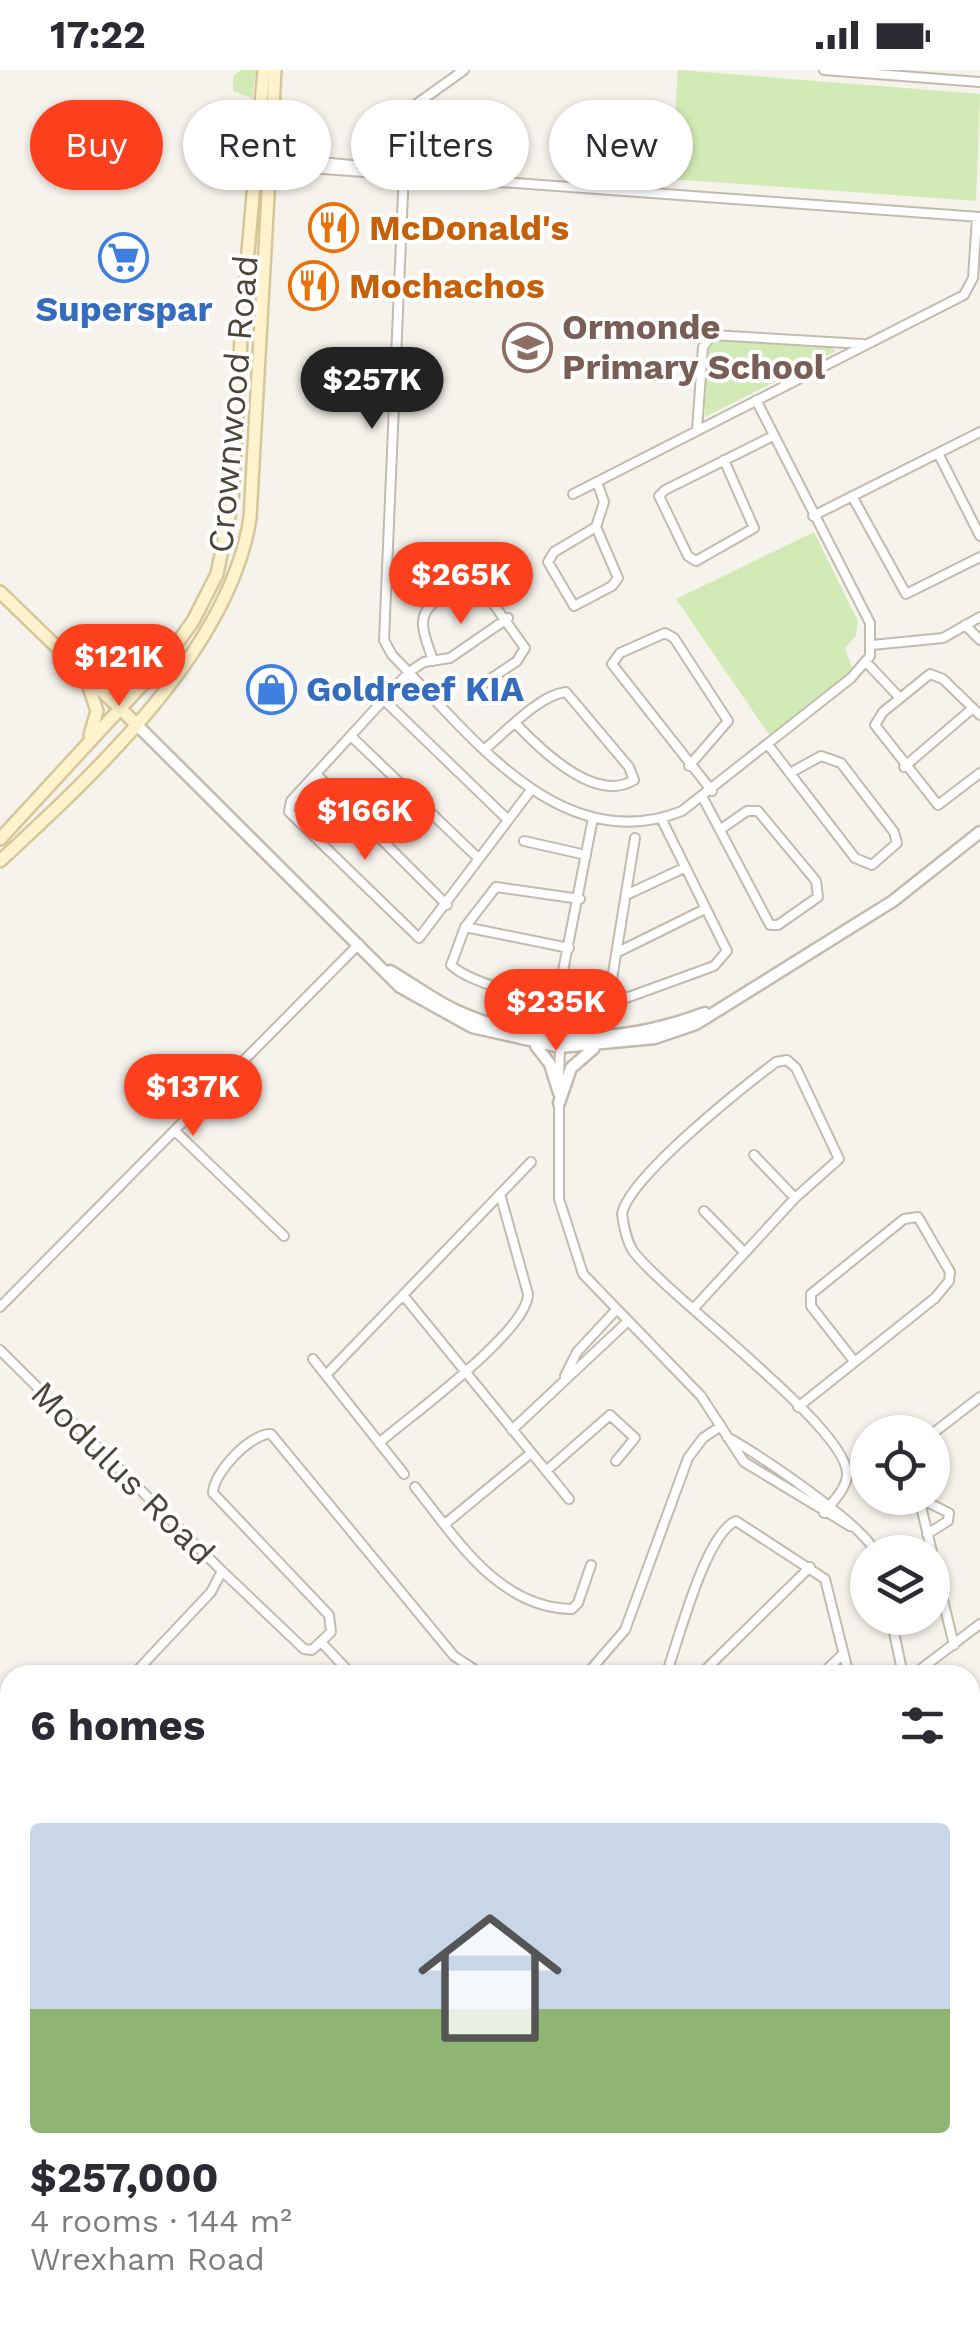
<!DOCTYPE html>
<html lang="en">
<head>
<meta charset="utf-8">
<style>
	body { margin:0; font-family:"Work Sans",sans-serif; background:#f7f7f7; color:#2b2b33; height:100vh; display:flex; flex-direction:column; font-size:38px; white-space:nowrap }
	* { box-sizing:border-box; margin:0 }
	p { font-size:32px; color:#7c7c81 }
	.icon { flex:none; width:55px; height:55px; fill:none; stroke:currentColor; stroke-width:2; stroke-linecap:round; stroke-linejoin:round }
	.map { position:relative; flex:1; overflow:hidden }
	.panel { position:absolute; left:0px; top:1595px; width:980px; height:670px; display:flex; flex-direction:column; background:#fff; border-radius:30px 30px 0 0; box-shadow:0 2px 8px #0004 }
	.panel>* { flex:none }
	.banner { position:absolute; left:30px; top:30px; width:920px; height:90px; display:flex; gap:20px }
	.controls { position:absolute; left:850px; top:1345px; display:grid; gap:20px }
	.controls a { display:grid; place-items:center; width:100px; height:100px; border-radius:50%; background:#fff; box-shadow:0 2px 8px #0004; font-size:50px }
	.price { position:absolute; translate:-50% -85px; padding:0 22px; border-radius:35px; background:#fc3f1d; color:#fff; font-size:32px; line-height:65px; filter:drop-shadow(0 2px 5px #0008) }
	.price::after { content:''; position:absolute; left:50%; top:60px; width:30px; height:22px; margin-left:-15px; background:inherit; clip-path:polygon(0 0,100% 0,50% 100%) }
	.price.selected { background:#222; color:#fff }
	ul { padding:0; list-style:none }
	li { display:grid; align-content:center; gap:20px; height:530px; padding:0 30px }
	li span { display:grid; place-items:center; height:310px; border-radius:10px; color:#555 }
	li>.icon { margin-inline-start:auto }
	span .icon { width:180px; height:180px; fill:#fffc; stroke-width:1 }
	li b { font-size:42px }
	h2 { display:flex; justify-content:space-between; align-items:center; height:120px; padding:0 30px; font-size:42px }
	.pill { padding:0 35px; border-radius:45px; background:#fff; box-shadow:0 2px 8px #0004; font-size:35px; line-height:90px }
	.pill.selected { background:#fc3f1d; color:#fff }
	.status { display:flex; justify-content:space-between; align-items:center; height:70px; padding:0 50px; background:#fff; direction:ltr }
	.status svg { height:28px; fill:currentColor }
	.map>svg:first-child { display:block }
	.green { fill:#d2eab5 }
	.water { fill:#a9d4f2 }
	.lines { fill:none; stroke-linecap:round; stroke-linejoin:round }
	.minor-casing { stroke:#c2bbae; stroke-width:12 }
	.tertiary-casing { stroke:#c2bbae; stroke-width:15 }
	.secondary-casing { stroke:#d6c79b; stroke-width:16 }
	.minor { stroke:#fff; stroke-width:8 }
	.tertiary { stroke:#fff; stroke-width:10 }
	.secondary { stroke:#fff3cd; stroke-width:11 }
	.labels { text-anchor:middle; dominant-baseline:central; stroke-width:8; stroke-linejoin:round; paint-order:stroke }
	.food-label { font-size:35px; font-weight:bold; fill:#c56008; stroke:#fff; text-anchor:start }
	.shop-label { font-size:35px; font-weight:bold; fill:#366cbe; stroke:#fff }
	.education-label { font-size:35px; font-weight:bold; fill:#785e54; stroke:#fff; text-anchor:start }
	.street-label { font-size:35px; fill:#4b4439; stroke:#fff }
</style>
</head>
<body>
<div class="status"><b>17:22</b><svg viewBox="0 0 49 12"><path d="M0 12V9h3v3zM5 12V6h3v6zM10 12V3h3v9zM15 12V0h3v12zM26 1h20v11H26zM47 4h2v5h-2z"/></svg></div>
<div class="map">
<svg width="980" height="2265" viewBox="0 0 980 2265">
	<rect width="100%" height="100%" fill="#f6f3ec"/>
	<path class="green" d="M241 0H256L252 28 233 21V6Z
		M678 0 980 24 976 131 671 109Z
		M721 267 828 276 836 281 705 347 706 283 709 274Z
		M814 462 858 551 856 566 845 578 853 600 770 666 676 529Z
		M980 1819V2185L970 2189V1826Z
		M266 2255H808L810 2265H263Z"/>
	<path class="water" d="M980 2013V2074L970 2078V2019Z
		M463 2255H495L494 2265H444Z"/>
	<g class="lines">
		<defs>
			<path id="minor" d="M464 0 415 35 406 53 384 570 392 585C468 661 559 790 682 741L851 608 870 586V553L756 330
				M824 0 980 12
				M269 87 404 100
				M255 94 980 147
				M697 360 703 277 712 265 863 274
				M938 383 980 466
				M724 390 754 458 696 491 688 486 659 426 665 420 773 366
				M573 424 964 225 973 208 977 147
				M852 426 906 524 980 487
				M813 446 980 362
				M596 457 618 508 612 516 574 536 548 492 554 482 596 457 604 432 597 412
				M508 548 450 588 424 592 409 602 291 731 289 742 419 868 531 720
				M965 555 980 570
				M872 575 943 568 980 547
				M433 591C430 579 422 564 423 552 424 529 463 516 482 518L525 578 517 591 477 618
				M866 592 899 627
				M385 631 506 748
				M980 645 943 609 930 604 883 642 875 655 938 735 980 703
				M352 667 478 788
				M769 676 855 788 872 795 897 773 894 762 841 693 821 686 790 703
				M486 678C507 661 539 625 566 622L629 697 634 710C595 734 540 679 516 654
				M689 696 728 651 674 568 665 563 620 583 612 594 712 721
				M904 697 973 638
				M316 704 447 835
				M703 728 770 855H778L818 827 816 811 758 741H747L721 759
				M635 768 612 909 616 922 626 928 714 896 727 881 661 748
				M524 771 586 785
				M626 825 684 798
				M580 829 496 817 465 857 451 895C468 912 538 934 559 921L593 748
				M465 857 569 878
				M618 882 705 839
				M559 1012 560 976
				M559 1031V1129L583 1204 701 1326 744 1392 850 1456
				M175 1061 284 1166
				M754 1085 795 1128
				M704 1141 744 1182
				M403 1225 569 1429
				M0 1237 359 874
				M695 1237 795 1128 839 1089 796 998 787 990 776 992C743 1017 629 1107 622 1144 624 1156 626 1170 633 1181 666 1225 848 1358 847 1404 847 1419 832 1432 824 1443
				M0 1280 222 1501 211 1522 133 1605
				M313 1289 404 1404
				M326 1305 531 1092
				M565 1306 577 1282 616 1240
				M798 1337 935 1228 949 1211 950 1202 918 1147 904 1149 811 1224V1236L854 1291
				M512 1360 627 1252
				M932 1364 980 1327
				M727 1367C758 1384 864 1455 875 1482
				M379 1373C410 1346 528 1261 528 1224L500 1124
				M546 1401 610 1345 635 1368 616 1391
				M415 1417C456 1468 498 1538 572 1539L578 1533 591 1495
				M919 1428 949 1443 948 1451 927 1464
				M919 1428 932 1482
				M445 1454 531 1383
				M932 1485 954 1575
				M222 1501 304 1579 312 1580 331 1562 329 1545 213 1423C213 1403 251 1363 271 1364L454 1586 483 1605
				M891 1548 903 1605
				M321 1572 352 1605
				M586 1605 625 1560 688 1388 703 1368 721 1356
				M666 1605C678 1572 705 1464 736 1451L825 1509 849 1605
				M700 1605 810 1497
				M821 1605 843 1584
				M913 1605 980 1554
				M0 1640 10 1650
				M970 1705 980 1695
				M0 1940 10 1930"/>
			<path id="tertiary" d="M135 653 400 917 472 957 560 977 655 968 696 954 893 831 980 762
				M390 901C413 914 433 930 457 941 538 977 622 974 705 943
				M536 976 550 994 559 1023
				M559 1033 571 998 594 978
				M0 2249 25 2265
				M133 2265 135 2258"/>
			<path id="secondary" d="M0 522 135 653
				M87 611 97 641 90 665
				M95 615H140
				M0 769 165 590 193 551 217 504 232 432 242 250 264 0
				M0 791C95 703 230 579 250 448L275 0"/>
		</defs>
		<use href="#minor" class="minor-casing"/>
		<use href="#tertiary" class="tertiary-casing"/>
		<use href="#secondary" class="secondary-casing"/>
		<use href="#minor" class="minor"/>
		<use href="#tertiary" class="tertiary"/>
		<use href="#secondary" class="secondary"/>
	</g>
	<defs>
		<symbol id="restaurant-ring" viewBox="-11 -11 22 22"><circle r="9.5" fill="#fff" stroke="#e8710a" stroke-width="1.5"/><path d="M-5-6h1v4h1v-4h1v4h1v-4h1v5L-1.5 .5V6h-2V.5L-5-1ZM5-6V6H3V1.5H1.5Q1.5-4 5-6Z" fill="#e8710a"/></symbol>
		<symbol id="supermarket-ring" viewBox="-11 -11 22 22"><circle r="9.5" fill="#fff" stroke="#3f7fe0" stroke-width="1.5"/><path d="M-6-5.5h2.5l.6 2H6L4.5 2H-2.5L-4.4-4H-6ZM-1.5 3.2a1.3 1.3 0 1 0 .1 0ZM3 3.2a1.3 1.3 0 1 0 .1 0Z" fill="#3f7fe0"/></symbol>
		<symbol id="school-ring" viewBox="-11 -11 22 22"><circle r="9.5" fill="#fff" stroke="#8d6e63" stroke-width="1.5"/><path d="M0-5L7-2L0 1L-7-2ZM-4 1L0 2.5L4 1V4Q0 6-4 4Z" fill="#8d6e63"/></symbol>
		<symbol id="shop-ring" viewBox="-11 -11 22 22"><circle r="9.5" fill="#fff" stroke="#3f7fe0" stroke-width="1.5"/><path d="M-5-2.5h2.3a2.7 3.5 0 0 1 5.4 0H5L5.5 6h-11ZM-1.5-2.5h3a1.5 2.3 0 0 0-3 0Z" fill="#3f7fe0"/></symbol>
	</defs>
	<g fill-rule="evenodd">
		<use href="#restaurant-ring" x="306" y="130" width="55" height="55"/>
		<use href="#supermarket-ring" x="96" y="160" width="55" height="55"/>
		<use href="#restaurant-ring" x="286" y="188" width="55" height="55"/>
		<use href="#school-ring" x="500" y="250" width="55" height="55"/>
		<use href="#shop-ring" x="244" y="592" width="55" height="55"/>
	</g>
	<g class="labels">
		<g class="food-label">
			<text x="369" y="158">McDonald's</text>
			<text x="349" y="216">Mochachos</text>
		</g>
		<g class="shop-label">
			<text x="124" y="239">Superspar</text>
			<text x="306" y="619" text-anchor="start">Goldreef KIA</text>
		</g>
		<g class="education-label">
			<text x="562" y="257">Ormonde<tspan x="562" dy="40">Primary School</tspan></text>
		</g>
		<g class="street-label">
			<text transform="translate(233 334) rotate(-85)">Crownwood Road</text>
			<text transform="translate(123 1403) rotate(45)">Modulus Road</text>
		</g>
	</g>
</svg>
<div class="controls">
<a><svg class="icon" aria-label="locate" viewBox="0 0 24 24"><circle cx="12" cy="12" r="6"/><path d="M12 2v4M12 18v4M2 12h4M18 12h4"/></svg></a>
<a><svg class="icon" aria-label="layers" viewBox="0 0 24 24"><path d="M12 4l9 5-9 5-9-5zM3 14l9 5 9-5"/></svg></a>
</div>
<b class="price selected" style="left:372px;top:362px">$257K</b>
<b class="price" style="left:461px;top:557px">$265K</b>
<b class="price" style="left:119px;top:639px">$121K</b>
<b class="price" style="left:365px;top:793px">$166K</b>
<b class="price" style="left:556px;top:984px">$235K</b>
<b class="price" style="left:193px;top:1069px">$137K</b>
<div class="banner">
<a class="pill selected">Buy</a>
<a class="pill">Rent</a>
<a class="pill">Filters</a>
<a class="pill">New</a>
</div>
<section class="panel">
<h2>6 homes<svg class="icon" aria-label="filters" viewBox="0 0 24 24"><path d="M4 7h16M4 17h16"/><circle cx="9" cy="7" r="2"/><circle cx="15" cy="17" r="2"/></svg></h2>
<ul>
<li><span style="background:linear-gradient(#c9d6e8 60%,#8fb573 0)"><svg class="icon" aria-label="home" viewBox="0 0 24 24"><path d="M3 11l9-7 9 7M6 9v11h12V9"/></svg></span><div><b>$257,000</b><p>4 rooms · 144 m²</p><p>Wrexham Road</p></div></li>
</ul>
</section>
</div>
</body>
</html>
